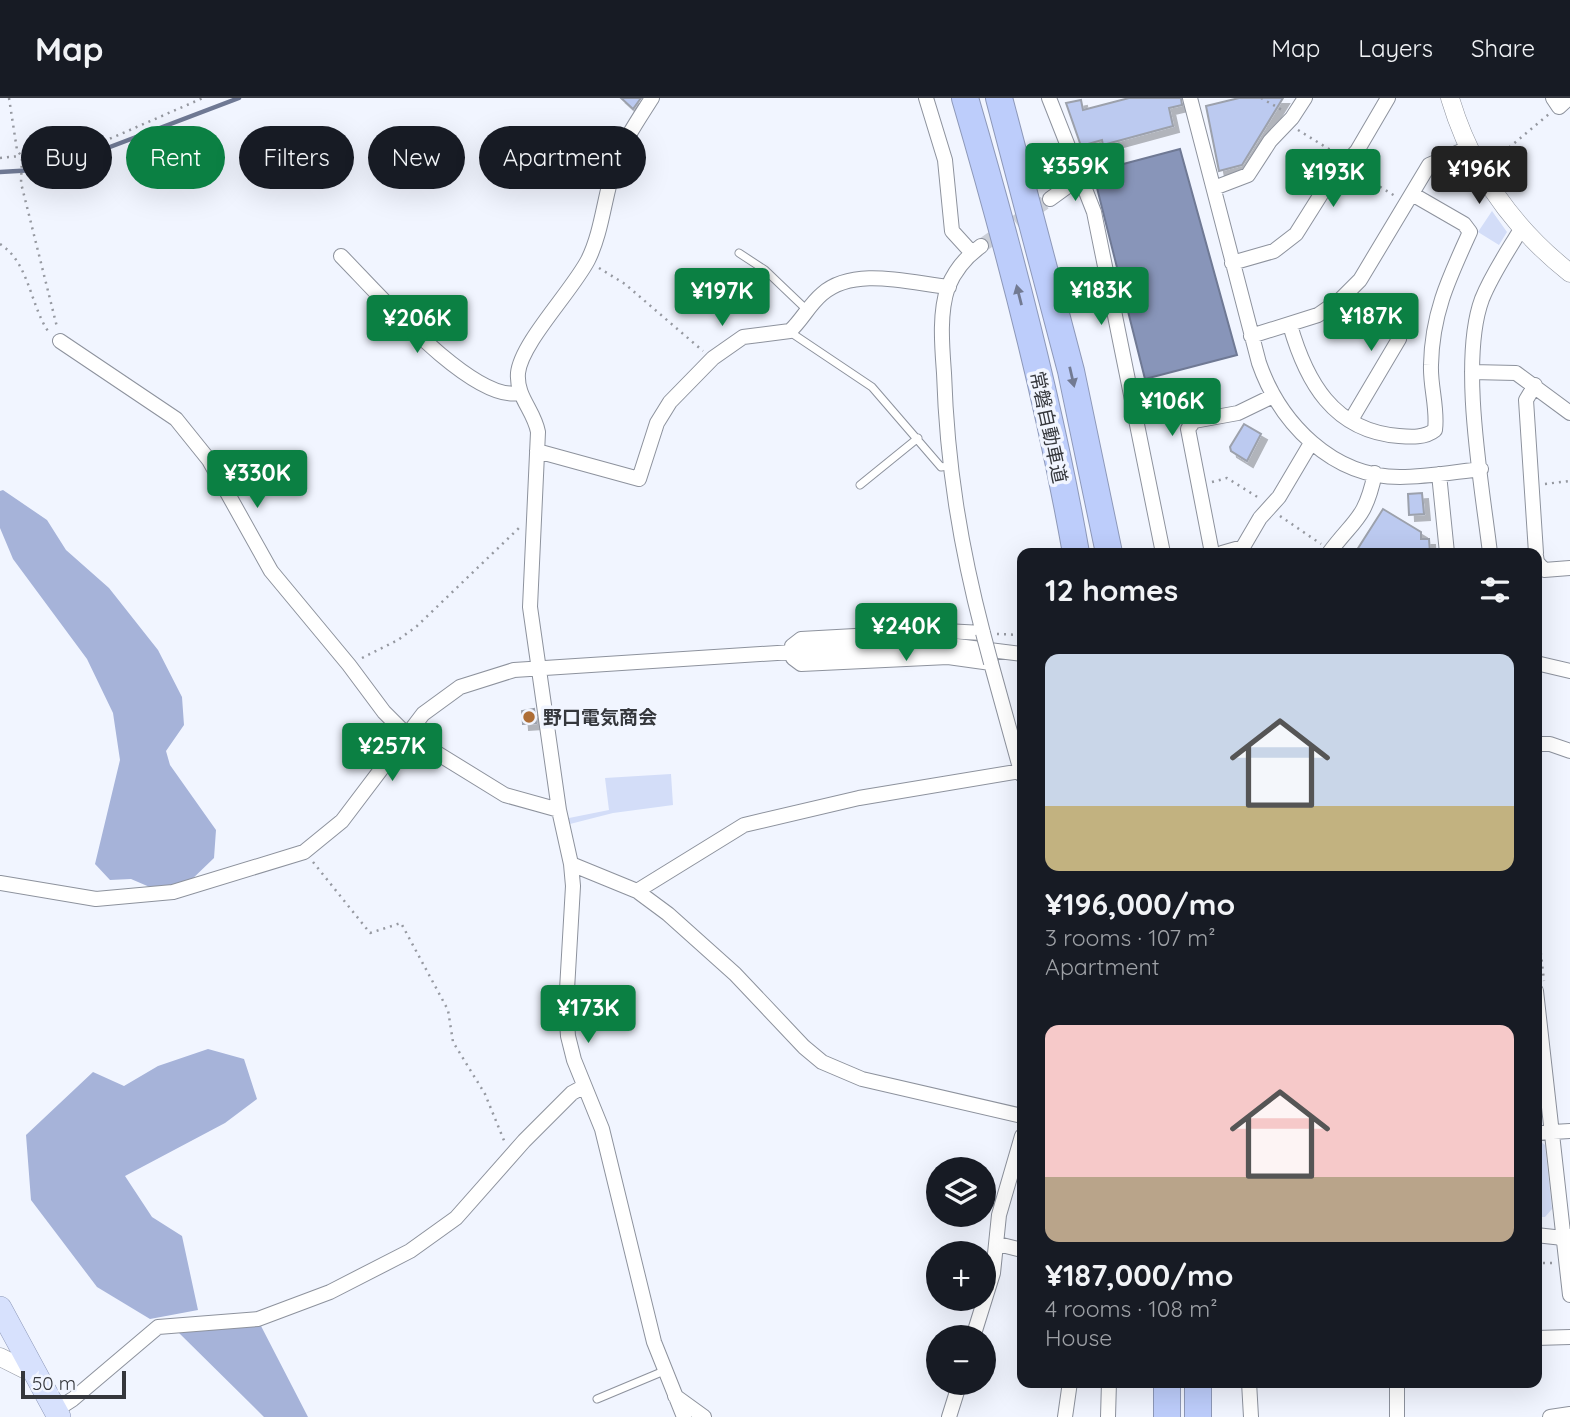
<!DOCTYPE html>
<html lang="en">
<head>
<meta charset="utf-8">
<style>
	body { margin:0; font-family:Quicksand,"Noto Sans JP",sans-serif; background:#20242c; color:#f1f3f6; height:100vh; display:flex; flex-direction:column; font-size:26px; white-space:nowrap }
	* { box-sizing:border-box; margin:0 }
	p { font-size:23px; color:#9ea1a6 }
	.icon { flex:none; width:38px; height:38px; fill:none; stroke:currentColor; stroke-width:2; stroke-linecap:round; stroke-linejoin:round }
	.map { position:relative; flex:1; overflow:hidden }
	.drawer { position:absolute; left:1017px; top:450px; width:525px; height:840px; display:flex; flex-direction:column; background:#171b24; border-radius:14px; box-shadow:0 7px 28px #0002 }
	.drawer>* { flex:none }
	.guide { position:absolute; left:21px; top:28px; width:665px; height:63px; display:flex; gap:14px }
	.tools { position:absolute; left:926px; top:1059px; display:grid; gap:14px }
	.tools a { display:grid; place-items:center; width:70px; height:70px; border-radius:50%; background:#171b24; box-shadow:0 7px 28px #0002; font-size:35px }
	.scale { position:absolute; left:21px; bottom:18px; width:105px; box-sizing:border-box; padding-left:7px; border:4px solid #35373c; border-top:0; font-size:19px; line-height:24px; white-space:nowrap; color:#35373c; -webkit-text-stroke:5px #f1f5ff; paint-order:stroke }
	.price { position:absolute; translate:-50% -60px; padding:0 16px; border-radius:7px; background:#0b8043; color:#fff; font-size:23px; line-height:46px; filter:drop-shadow(0 2px 4px #0008) }
	.price::after { content:''; position:absolute; left:50%; top:42px; width:21px; height:16px; margin-left:-10px; background:inherit; clip-path:polygon(0 0,100% 0,50% 100%) }
	.price.on { background:#222; color:#fff }
	ul { padding:0; list-style:none }
	li { display:grid; align-content:center; gap:14px; height:371px; padding:0 28px }
	li span { display:grid; place-items:center; height:217px; border-radius:14px; color:#555 }
	li>.icon { margin-inline-start:auto }
	span .icon { width:126px; height:126px; fill:#fffc; stroke-width:1 }
	li b { font-size:30px }
	h2 { display:flex; justify-content:space-between; align-items:center; height:84px; padding:0 28px; font-size:30px }
	.chip { padding:0 24px; border-radius:32px; background:#171b24; box-shadow:0 7px 28px #0002; font-size:24px; line-height:63px }
	.chip.on { background:#0b8043; color:#fff }
	header { display:flex; align-items:center; gap:42px; box-sizing:border-box; height:98px; padding:0 35px; background:#171b24; border-bottom:2px solid #363941 }
	header strong { font-size:33px }
	nav { display:flex; gap:38px; margin-inline-start:auto; font-size:24px }
	.map>svg:first-child { display:block }
	.green { fill:#d3ddf8 }
	.forest { fill:#a6b3d9 }
	.water { fill:#8895b9; stroke:#6f7994; stroke-width:2 }
	.lines { fill:none; stroke-linecap:round; stroke-linejoin:round }
	.stream { stroke:#6f7994; stroke-width:4.5 }
	.building { fill:#bccaf0; stroke:#9ca1ac; stroke-width:2; filter:url(#shadow) }
	.minor-tunnel { stroke:#cbcfd8; stroke-width:14; stroke-dasharray:14 7; stroke-linecap:butt }
	.service-casing { stroke:#8d929d; stroke-width:9 }
	.minor-casing { stroke:#8d929d; stroke-width:16 }
	.tertiary-casing { stroke:#8d929d; stroke-width:19 }
	.primary-casing { stroke:#8d98b8; stroke-width:24 }
	.motorway-casing { stroke:#8d98b8; stroke-width:28 }
	.path { stroke:#9699a1; stroke-width:2.5; stroke-dasharray:2 5; stroke-linecap:butt }
	.service { stroke:#fff; stroke-width:7 }
	.minor { stroke:#fff; stroke-width:14 }
	.tertiary { stroke:#fff; stroke-width:18 }
	.primary { stroke:#d7e1fd; stroke-width:23 }
	.motorway { stroke:#bdcdfb; stroke-width:26 }
	.minor-bridge-casing { stroke:#8d929d; stroke-width:16; stroke-linecap:butt }
	.minor-bridge { stroke:#fff; stroke-width:14 }
	.oneway { fill:#727a92 }
	.poi-dot { fill:#ae6e36; stroke:#f1f5ff; stroke-width:2.5 }
	.labels { text-anchor:middle; dominant-baseline:central; stroke-width:7; stroke-linejoin:round; paint-order:stroke }
	.street-label { font-size:19px; fill:#35373c; stroke:#f1f5ff }
	.poi-label { font-size:19px; font-weight:bold; fill:#35373c; stroke:#f1f5ff; text-anchor:start }
</style>
</head>
<body>
<header>
<strong>Map</strong>
<nav><a>Map</a><a>Layers</a><a>Share</a></nav>
</header>
<div class="map">
<svg width="1570" height="1319" viewBox="0 0 1570 1319">
	<defs>
		<filter id="shadow"><feDropShadow dx="6" dy="6" stdDeviation="0" flood-color="#0004"/></filter>
	</defs>
	<rect width="100%" height="100%" fill="#f1f5ff"/>
	<path class="green" d="M1492 113 1507 134 1499 147 1478 134Z
		M671 676 673 707 613 715 566 727 564 721 609 712 605 680Z
		M1536 1040 1545 1047 1552 1111 1545 1119H1537Z"/>
	<path class="forest" d="M3 392 47 422 66 452 109 490 158 552 182 599 184 627 166 653 170 667 216 732 214 760 188 785 159 793 131 781 110 782 95 766 120 662 113 615 87 561 13 461 0 430V393Z
		M208 951 244 961 257 1001 225 1025 125 1078 152 1119 182 1138 198 1212 150 1221 97 1189 31 1102 26 1037 93 974 124 988 158 968Z
		M261 1228 308 1319H264L178 1234Z"/>
	<path class="water" d="M1180 51 1237 257 1145 281 1093 74Z"/>
	<g class="lines">
		<path class="stream" d="M0 74 52 71 239 0"/>
	</g>
	<path class="building" d="M621 0H641L633 11Z
		M1129 0H1181L1182 7 1169 10 1173 28 1103 47 1102 42 1081 48 1066 5 1081 2 1083 12Z
		M1239 0H1283L1242 67 1219 73 1206 8Z
		M1244 326 1261 336 1247 363 1231 353 1230 349Z
		M1422 395 1424 416 1409 417 1408 396Z
		M1383 411 1421 434V441H1429L1430 455H1355Z
		M534 611 536 625 523 626 522 613Z"/>
	<g class="lines">
		<path class="minor-tunnel" d="M981 148 1050 101"/>
		<defs>
			<path id="service" d="M739 155 765 172 808 213
				M790 234 872 289 941 369 949 368
				M860 387 918 340
				M597 1301 664 1273"/>
			<path id="minor" d="M652 0C638 22 622 45 614 70 604 100 602 134 588 162 572 193 521 245 518 275 516 299 534 312 538 334L530 509 559 712 571 766 573 788 566 909 568 938 574 962 602 1031 654 1244 684 1319
				M926 0 945 62 952 133 972 155
				M1049 0 1094 114 1163 455
				M1190 0 1259 265C1280 325 1332 379 1400 379 1427 379 1454 374 1481 371
				M1553 0 1559 9 1569 0
				M1214 90 1248 77 1270 43 1292 20 1305 0
				M1050 101 1079 80
				M981 148C967 158 955 172 948 189 939 215 942 248 944 275 947 366 960 447 983 535L945 533 801 541 792 548 793 560 801 566 948 559 991 565 1022 677
				M341 158C374 191 472 305 519 295
				M1232 165 1274 153 1296 136 1330 82 1357 53 1388 0
				M1341 201 1393 233 1399 241 1351 322
				M1290 227C1306 283 1333 333 1399 338 1411 339 1425 340 1435 332 1438 311 1430 288 1431 267 1432 215 1449 180 1470 134L1464 126 1412 96
				M1251 238 1318 217 1341 201 1360 182 1429 67 1468 50
				M60 243 176 321 209 362 271 473 349 567 384 614 406 636 505 697 559 712
				M1472 274 1516 275 1570 315
				M1535 287 1526 302 1536 455
				M537 353 639 381 657 325 670 304 713 260 743 239 790 233C802 222 809 207 822 196 854 168 910 185 949 189
				M1439 376 1447 455
				M1212 455 1188 331 1194 323 1238 315 1273 298
				M1222 455 1243 449 1260 420 1279 399 1311 345
				M1329 455C1355 420 1365 422 1375 375
				M1490 455C1482 387 1459 263 1482 201 1492 176 1508 153 1521 131
				M1536 458 1537 464 1544 472 1570 470
				M1536 565 1570 573
				M1536 646H1550L1570 653
				M571 766 637 793 668 816 735 876 804 949 822 964 862 981 1022 1018
				M0 785 96 801 173 794 304 754 342 723 423 616 460 589 514 572 885 548 949 547 1022 556
				M637 793 744 727 859 700 1021 673
				M1536 893 1570 1197
				M1536 1035 1570 1033
				M1536 1137 1563 1140
				M998 1146 1022 1152
				M973 1239 993 1175 999 1117 1022 1038
				M1536 1240 1570 1239
				M1249 1284 1251 1319
				M1397 1284V1319
				M675 1298 704 1319
				M56 1312 73 1301 158 1229 258 1221 330 1194 410 1153 456 1120 524 1043 572 995 583 989
				M949 1319 960 1284
				M1065 1319 1070 1284
				M1108 1319 1109 1284
				M1550 1319 1570 1316"/>
			<path id="tertiary" d="M1450 0C1471 71 1512 129 1570 175
				M1563 1140H1570
				M0 1259 24 1271 34 1269"/>
			<path id="primary" d="M0 1210 59 1319"/>
			<path id="motorway" d="M965 0C1009 150 1049 302 1076 455
				M999 0 1071 273 1109 455
				M1167 1284V1319
				M1198 1284V1319"/>
		</defs>
		<use href="#service" class="service-casing"/>
		<use href="#minor" class="minor-casing"/>
		<use href="#tertiary" class="tertiary-casing"/>
		<use href="#primary" class="primary-casing"/>
		<use href="#motorway" class="motorway-casing"/>
		<path class="path" d="M9 0 17 52 22 59 21 85 57 229
			M1261 0 1282 12
			M1298 32 1337 56
			M0 60 60 54 107 42 203 0
			M1493 63 1549 16
			M1356 74 1395 98
			M0 146C30 165 30 209 50 236
			M599 170 625 186 703 253
			M1212 384 1227 380 1259 400
			M1545 386 1569 383
			M1280 418 1321 446
			M997 536 1022 537
			M362 560 398 542 417 528 520 429
			M313 764 370 835 401 825 448 912 453 944 485 996 505 1045
			M1536 813 1544 883
			M1536 1165H1554"/>
		<use href="#service" class="service"/>
		<use href="#minor" class="minor"/>
		<use href="#tertiary" class="tertiary"/>
		<use href="#primary" class="primary"/>
		<use href="#motorway" class="motorway"/>
		<defs>
			<path id="minor-bridge" d="M983 535 991 565"/>
		</defs>
		<use href="#minor-bridge" class="minor-bridge-casing"/>
		<use href="#minor-bridge" class="minor-bridge"/>
	</g>
	<defs><path id="oneway-solid" d="M-6-.8H1V-3.2L6.5 0L1 3.2V.8H-6Z" transform="scale(1.75)"/></defs>
	<g class="oneway">
		<use href="#oneway-solid" transform="translate(1019 197) rotate(-104)"/>
		<use href="#oneway-solid" transform="translate(1072 279) rotate(77)"/>
	</g>
	<circle class="poi-dot" cx="529" cy="619" r="7"/>
	<g class="labels">
		<g class="street-label">
			<text transform="translate(1049 329) rotate(78)">常磐自動車道</text>
		</g>
		<g class="poi-label">
			<text x="543" y="619">野口電気商会</text>
		</g>
	</g>
</svg>
<div class="tools">
<a><svg class="icon" aria-label="layers" viewBox="0 0 24 24"><path d="M12 4l9 5-9 5-9-5zM3 14l9 5 9-5"/></svg></a>
<a>+</a>
<a>−</a>
</div>
<div class="scale">50 m</div>
<b class="price" style="left:1075px;top:105px">¥359K</b>
<b class="price on" style="left:1479px;top:108px">¥196K</b>
<b class="price" style="left:1333px;top:111px">¥193K</b>
<b class="price" style="left:1101px;top:229px">¥183K</b>
<b class="price" style="left:722px;top:230px">¥197K</b>
<b class="price" style="left:1371px;top:255px">¥187K</b>
<b class="price" style="left:417px;top:257px">¥206K</b>
<b class="price" style="left:1172px;top:340px">¥106K</b>
<b class="price" style="left:257px;top:412px">¥330K</b>
<b class="price" style="left:906px;top:565px">¥240K</b>
<b class="price" style="left:392px;top:685px">¥257K</b>
<b class="price" style="left:588px;top:947px">¥173K</b>
<div class="guide">
<a class="chip">Buy</a>
<a class="chip on">Rent</a>
<a class="chip">Filters</a>
<a class="chip">New</a>
<a class="chip">Apartment</a>
</div>
<section class="drawer">
<h2>12 homes<svg class="icon" aria-label="filters" viewBox="0 0 24 24"><path d="M4 7h16M4 17h16"/><circle cx="9" cy="7" r="2"/><circle cx="15" cy="17" r="2"/></svg></h2>
<ul>
<li><span style="background:linear-gradient(#c9d6e8 70%,#c2b280 0)"><svg class="icon" aria-label="home" viewBox="0 0 24 24"><path d="M3 11l9-7 9 7M6 9v11h12V9"/></svg></span><div><b>¥196,000/mo</b><p>3 rooms · 107 m²</p><p>Apartment</p></div></li>
<li><span style="background:linear-gradient(#f6c9c9 70%,#b9a48a 0)"><svg class="icon" aria-label="home" viewBox="0 0 24 24"><path d="M3 11l9-7 9 7M6 9v11h12V9"/></svg></span><div><b>¥187,000/mo</b><p>4 rooms · 108 m²</p><p>House</p></div></li>
</ul>
</section>
</div>
</body>
</html>
